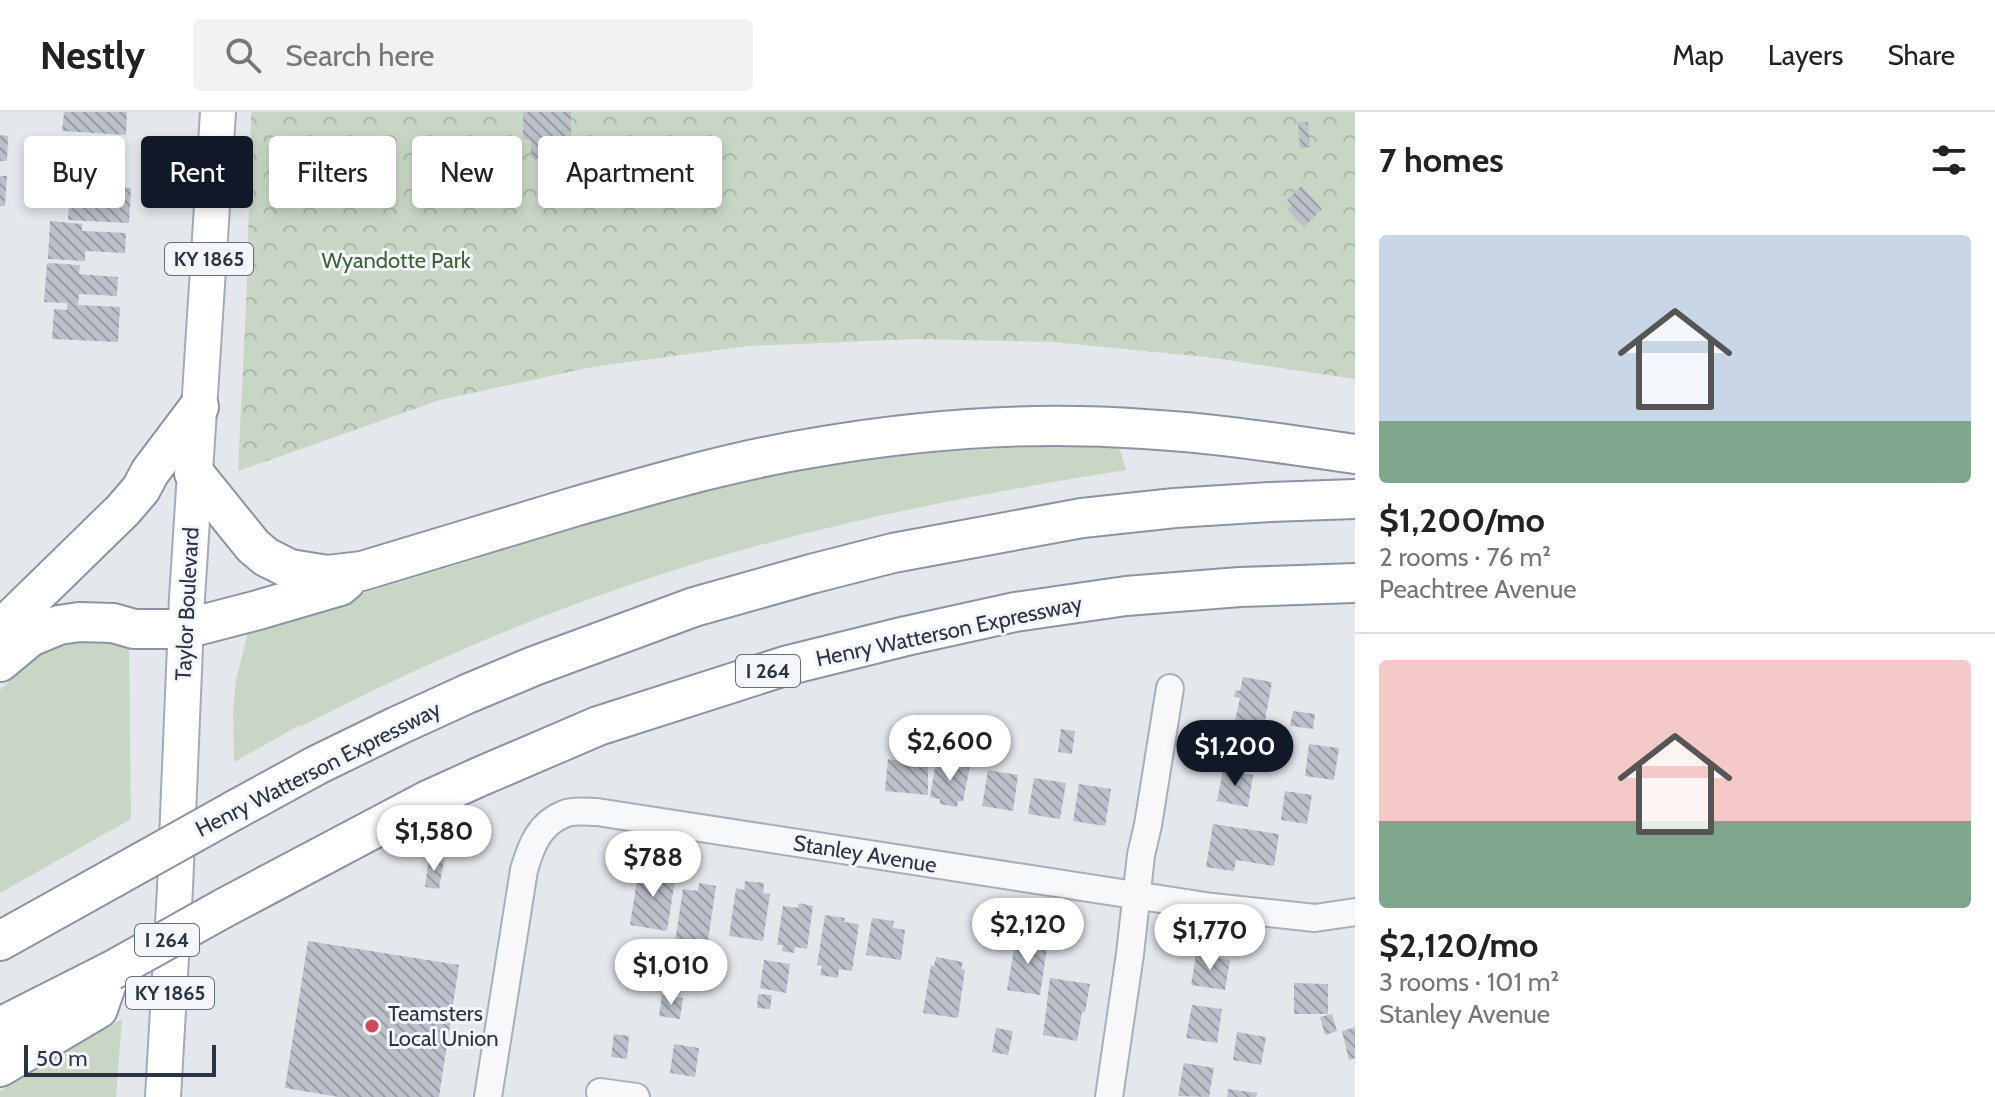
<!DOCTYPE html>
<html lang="en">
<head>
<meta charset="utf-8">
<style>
	body { margin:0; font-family:Cabin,sans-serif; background:#f2f2f2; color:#222; height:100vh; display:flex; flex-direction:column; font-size:30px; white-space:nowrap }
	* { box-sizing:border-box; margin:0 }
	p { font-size:26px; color:#767676 }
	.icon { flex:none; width:44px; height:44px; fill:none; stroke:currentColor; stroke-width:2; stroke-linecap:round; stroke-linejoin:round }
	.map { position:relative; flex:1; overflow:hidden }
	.sheet { display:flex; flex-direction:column; background:#fff; width:640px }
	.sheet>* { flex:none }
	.banner { position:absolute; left:24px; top:24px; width:760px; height:72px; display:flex; gap:16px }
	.scale { position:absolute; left:24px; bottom:20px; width:192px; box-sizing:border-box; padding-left:8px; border:4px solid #2b3445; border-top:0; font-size:22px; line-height:28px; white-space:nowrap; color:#2b3445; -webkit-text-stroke:6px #f4f6f9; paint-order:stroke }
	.price { position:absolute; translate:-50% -68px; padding:0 18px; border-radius:28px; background:#fff; color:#222; font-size:26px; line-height:52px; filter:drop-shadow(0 2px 4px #0008) }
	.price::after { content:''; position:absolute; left:50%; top:48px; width:24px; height:18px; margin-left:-12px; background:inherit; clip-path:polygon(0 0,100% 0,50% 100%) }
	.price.selected { background:#111827; color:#fff }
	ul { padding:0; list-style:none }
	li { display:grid; align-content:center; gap:16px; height:424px; padding:0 24px }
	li+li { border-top:2px solid #e0e0e0 }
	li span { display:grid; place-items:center; height:248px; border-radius:8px; color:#555 }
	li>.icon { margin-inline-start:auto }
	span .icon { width:144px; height:144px; fill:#fffc; stroke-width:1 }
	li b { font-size:34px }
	h2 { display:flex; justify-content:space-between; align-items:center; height:96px; padding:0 24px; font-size:34px }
	.chip { padding:0 28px; border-radius:8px; background:#fff; box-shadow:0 4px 12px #0003; font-size:28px; line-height:72px }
	.chip.selected { background:#111827; color:#fff }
	header { display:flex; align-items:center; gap:48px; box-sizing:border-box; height:112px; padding:0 40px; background:#fff; border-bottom:2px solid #e0e0e0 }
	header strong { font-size:38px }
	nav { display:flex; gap:44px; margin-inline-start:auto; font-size:28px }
	.search { width:560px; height:72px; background:#f2f2f2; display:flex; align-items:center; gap:20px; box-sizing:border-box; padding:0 28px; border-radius:8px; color:#767676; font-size:30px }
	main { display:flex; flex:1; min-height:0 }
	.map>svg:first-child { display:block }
	.grass { fill:#c9d6c5 }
	.forest { fill:url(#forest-crowns) }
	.building { fill:url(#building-back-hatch) }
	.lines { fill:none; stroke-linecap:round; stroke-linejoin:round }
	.minor-casing { stroke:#a9aeb7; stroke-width:30 }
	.major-casing { stroke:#a3abb8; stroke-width:38 }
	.highway-casing { stroke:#8b94a3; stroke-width:42 }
	.minor { stroke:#f7f8fa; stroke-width:26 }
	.major { stroke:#fff; stroke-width:34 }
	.highway { stroke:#fff; stroke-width:38 }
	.highway-bridge-casing { stroke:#8b94a3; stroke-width:42; stroke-linecap:butt }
	.highway-bridge { stroke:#fff; stroke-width:38 }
	.poi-dot { fill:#d1495b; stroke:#f4f6f9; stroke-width:3 }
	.labels { text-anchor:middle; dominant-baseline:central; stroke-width:6; stroke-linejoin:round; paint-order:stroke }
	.shield { fill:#f4f6f9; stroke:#676e7b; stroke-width:2 }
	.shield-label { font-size:20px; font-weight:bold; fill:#2b3445 }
	.park-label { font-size:22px; fill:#3f6138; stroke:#f4f6f9 }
	.street-label { font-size:22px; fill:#2b3445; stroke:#f4f6f9 }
	.poi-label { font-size:22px; fill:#2b3445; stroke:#f4f6f9; text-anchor:start }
</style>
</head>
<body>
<header>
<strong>Nestly</strong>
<div class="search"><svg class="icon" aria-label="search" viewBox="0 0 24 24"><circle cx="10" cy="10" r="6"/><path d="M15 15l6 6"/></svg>Search here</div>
<nav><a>Map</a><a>Layers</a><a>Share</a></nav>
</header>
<main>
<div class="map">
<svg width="1355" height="985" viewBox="0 0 1355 985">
	<defs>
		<pattern id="forest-crowns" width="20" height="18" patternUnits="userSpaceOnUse" patternTransform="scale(2)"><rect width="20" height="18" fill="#c9d6c5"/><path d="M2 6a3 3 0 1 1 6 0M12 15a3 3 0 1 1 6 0" fill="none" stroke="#adb8ab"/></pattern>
		<pattern id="building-back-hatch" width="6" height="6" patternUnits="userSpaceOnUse" patternTransform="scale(2)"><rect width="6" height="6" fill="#bbc0ca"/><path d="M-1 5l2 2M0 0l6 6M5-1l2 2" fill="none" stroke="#989da6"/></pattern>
	</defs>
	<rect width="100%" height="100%" fill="#e4e7ec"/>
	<path class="grass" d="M1076 334 1119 335 1126 358C963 384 805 415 647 467 528 506 413 557 302 614L300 613 234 650 233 599 236 568 249 516C337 489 424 463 511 436 601 407 693 378 786 360 882 343 978 336 1076 334Z
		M101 526 129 537 131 707 0 781V578C21 559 40 538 68 530 79 527 90 527 101 526Z
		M122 907 116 985H0V979Z"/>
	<path class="forest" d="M251 0H1355V267L1206 245 1053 230 915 227 748 234 592 255 440 288 238 359 247 172Z"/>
	<path class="building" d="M64 0H127L126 23 62 19Z
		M523 0H571V46H531V28H523Z
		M1298 10H1308L1310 35 1300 36Z
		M0 23 8 24 7 49H0Z
		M74 30 125 33 123 67 71 64 72 59 64 58 65 40 73 41Z
		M0 64H7L5 94H0Z
		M70 73 131 76 129 111 68 108Z
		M1301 74 1322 97 1304 115 1287 97 1292 93 1287 88Z
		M50 109 82 112V119L126 121 125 141 85 139V149L48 147Z
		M47 151 80 153 79 162 118 165 117 184 79 182 78 193 120 195 118 230 52 227 54 197 67 198V191L44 190Z
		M1243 565 1272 570 1264 614 1235 609 1240 586 1234 585 1236 578 1240 579Z
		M1293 599 1315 602 1313 617 1290 614Z
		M1235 611 1265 616 1260 650 1230 645Z
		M1061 617 1075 619 1072 642 1058 640Z
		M1309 632 1339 636 1334 668 1305 664Z
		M888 647 928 653V683L885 679Z
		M936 649 970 654 963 689H958L957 695 940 692V687L930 685Z
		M1223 657 1253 663 1248 695 1217 689Z
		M988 658 1018 663 1013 699 982 694Z
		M1034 666 1066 671 1060 707 1028 702Z
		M1079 672 1111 677 1105 714 1073 709Z
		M1285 679 1312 683 1307 712 1281 708Z
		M1213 712 1279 722 1274 754 1236 748 1234 759 1206 755Z
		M429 746 444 748 439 777 425 775Z
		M644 755 671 759 670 767 675 768 667 819 630 813 638 762 643 763Z
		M745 769 764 771 763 781 770 782 763 829 729 824 736 776 744 778Z
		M699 771 716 774 706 842 674 837 683 777 698 779Z
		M799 791 813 794 807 837 795 835 794 841 782 839 783 833H777L783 794 798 796Z
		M825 803 845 806 844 810 859 812 852 859 839 857 838 866 820 863 822 854 817 853Z
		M872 806 894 809 893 816 905 818 901 848 866 843Z
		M1019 824 1045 827 1044 836H1047L1040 883 1007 878 1015 831H1018Z
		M308 829 459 853 439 985H339L285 976Z
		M1196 842 1230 848 1225 878 1191 873Z
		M936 845 963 850 961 857 965 858 958 906 923 901 931 853 934 854Z
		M764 848 790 852 786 881 760 876Z
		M1050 866 1090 872 1085 900H1082L1077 929 1043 923Z
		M1294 871 1328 872V902H1294Z
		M758 882 772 883 770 897 757 896Z
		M662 883 683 886 680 907 659 904Z
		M1192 893 1222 897 1217 931 1186 926Z
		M1332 902 1337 919 1325 923 1320 905Z
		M1355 915V946L1349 948 1342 919Z
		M996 916 1013 919 1008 943 992 940Z
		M1237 920 1266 925 1261 953 1233 948Z
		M614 922 629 924 627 947 611 945Z
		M674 932 699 936 695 965 670 961Z
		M1184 951 1214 956 1209 985 1178 984Z
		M1228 977 1257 981 1256 985H1227Z"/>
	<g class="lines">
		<defs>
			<path id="minor" d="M600 980 636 985
				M488 985 524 758C531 734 539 712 564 702 574 698 587 700 597 700L1212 795 1315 806 1355 800
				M1109 985 1130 842 1141 743 1148 713 1170 576"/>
			<path id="major" d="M163 985 175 776 187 486 218 0"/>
			<path id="highway" d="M194 361 253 434 266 445 290 457 327 463 362 459C434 437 505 416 577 394 655 372 732 349 812 336 921 317 1034 309 1144 317 1215 321 1285 332 1355 342
				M0 518 123 398 141 377 150 360 199 295
				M0 550 30 525 59 513 79 510 113 511 134 517H185L258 498 340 474 346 469
				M233 699 317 653 397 614 467 582 534 554 694 495 811 462 893 441 1082 406 1175 396 1270 390 1355 387
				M224 796 428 688 479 665 598 614 785 554 906 524 1015 500 1126 484 1240 475 1355 471
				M0 829 113 766
				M0 915 111 859
				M0 955 98 897 111 859"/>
		</defs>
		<use href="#minor" class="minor-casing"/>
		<use href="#major" class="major-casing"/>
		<use href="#highway" class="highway-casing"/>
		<use href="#minor" class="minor"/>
		<use href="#major" class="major"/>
		<use href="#highway" class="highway"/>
		<defs>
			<path id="highway-bridge" d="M113 766 233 699
				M111 859 224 796"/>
		</defs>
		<use href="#highway-bridge" class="highway-bridge-casing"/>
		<use href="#highway-bridge" class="highway-bridge"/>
	</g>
	<circle class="poi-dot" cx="372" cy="914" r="8"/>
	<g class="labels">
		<g class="shield">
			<rect x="165" y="131" width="88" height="32" rx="6"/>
			<rect x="736" y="543" width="64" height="32" rx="6"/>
			<rect x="135" y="812" width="64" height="32" rx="6"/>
			<rect x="126" y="865" width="88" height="32" rx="6"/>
		</g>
		<g class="shield-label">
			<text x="209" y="147">KY 1865</text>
			<text x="768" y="559">I 264</text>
			<text x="167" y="828">I 264</text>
			<text x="170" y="881">KY 1865</text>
		</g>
		<g class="park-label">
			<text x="396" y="148">Wyandotte Park</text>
		</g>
		<g class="street-label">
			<text transform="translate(187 492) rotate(-87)">Taylor Boulevard</text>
			<text transform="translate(949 519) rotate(-12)">Henry Watterson Expressway</text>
			<text transform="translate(318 657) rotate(-27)">Henry Watterson Expressway</text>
			<text transform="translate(865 742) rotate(9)">Stanley Avenue</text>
		</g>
		<g class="poi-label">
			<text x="388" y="901">Teamsters<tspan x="388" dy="25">Local Union</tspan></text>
		</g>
	</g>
</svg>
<div class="scale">50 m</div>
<b class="price" style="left:950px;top:671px">$2,600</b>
<b class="price selected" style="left:1235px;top:676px">$1,200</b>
<b class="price" style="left:434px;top:761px">$1,580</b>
<b class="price" style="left:653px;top:787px">$788</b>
<b class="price" style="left:1028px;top:854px">$2,120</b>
<b class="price" style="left:1210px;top:860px">$1,770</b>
<b class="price" style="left:671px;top:895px">$1,010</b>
<div class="banner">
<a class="chip">Buy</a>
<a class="chip selected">Rent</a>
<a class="chip">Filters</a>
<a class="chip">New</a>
<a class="chip">Apartment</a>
</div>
</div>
<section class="sheet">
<h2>7 homes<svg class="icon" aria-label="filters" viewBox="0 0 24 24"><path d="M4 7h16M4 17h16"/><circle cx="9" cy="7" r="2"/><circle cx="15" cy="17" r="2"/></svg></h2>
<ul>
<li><span style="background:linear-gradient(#c9d6e8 75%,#7fa58c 0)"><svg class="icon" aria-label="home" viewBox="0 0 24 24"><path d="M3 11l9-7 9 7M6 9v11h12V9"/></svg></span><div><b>$1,200/mo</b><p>2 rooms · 76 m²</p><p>Peachtree Avenue</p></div></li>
<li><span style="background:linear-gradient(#f6c9c9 65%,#7fa58c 0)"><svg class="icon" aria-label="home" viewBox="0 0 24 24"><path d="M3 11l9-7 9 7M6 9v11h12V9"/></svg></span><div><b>$2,120/mo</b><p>3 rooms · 101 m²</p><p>Stanley Avenue</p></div></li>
</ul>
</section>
</main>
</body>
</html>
